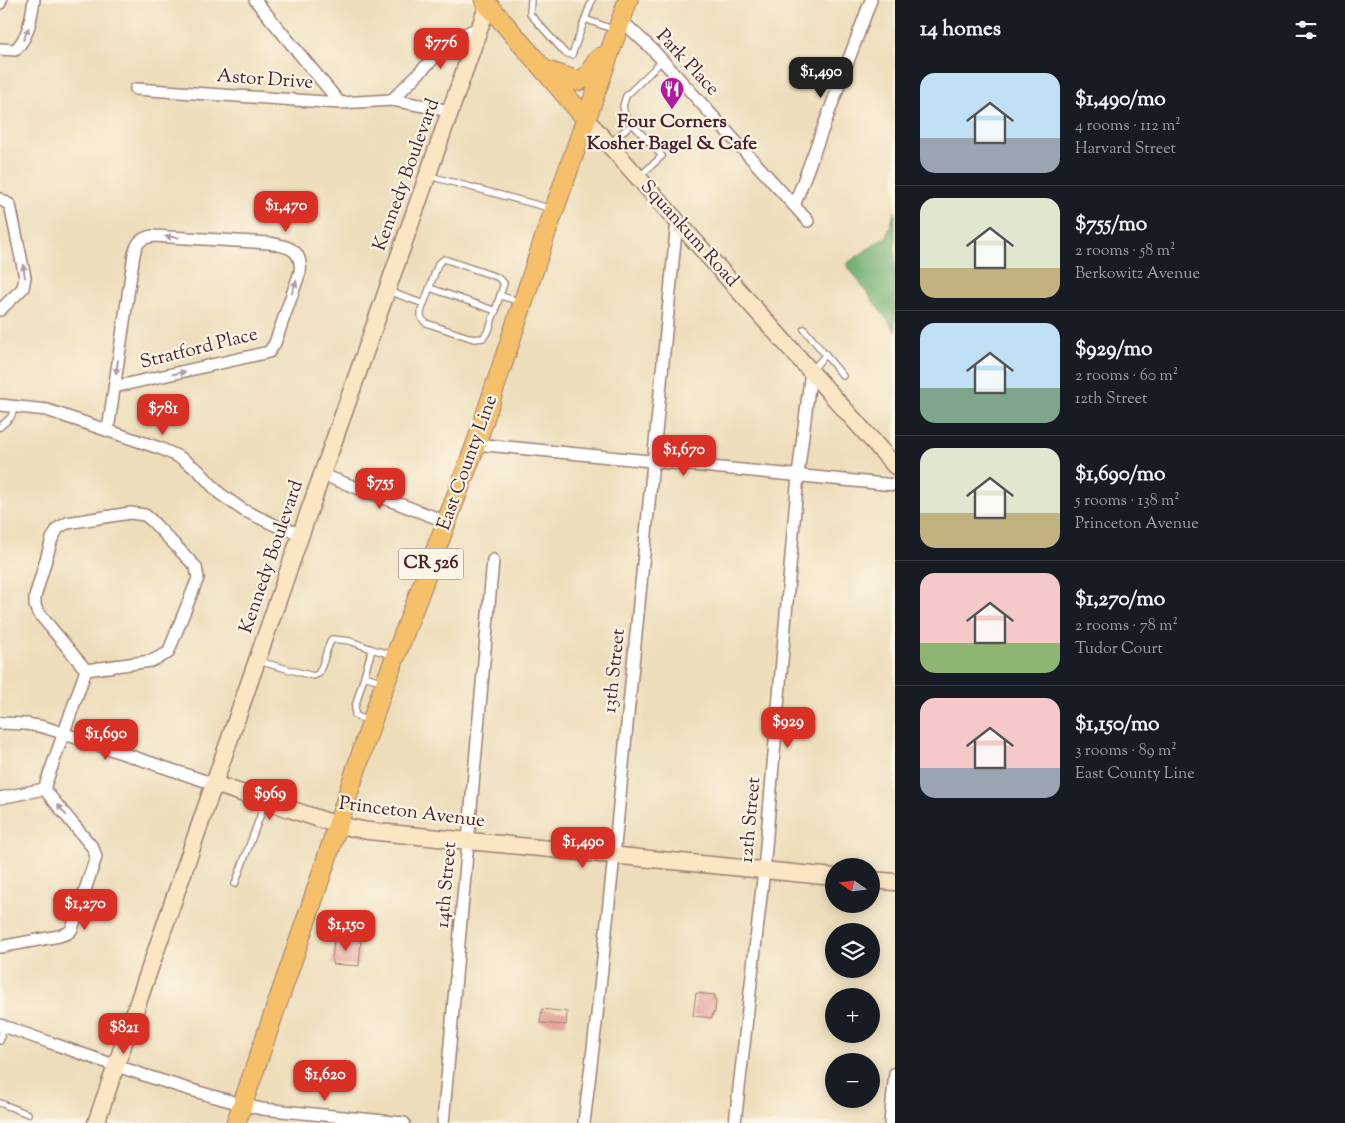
<!DOCTYPE html>
<html lang="en">
<head>
<meta charset="utf-8">
<style>
	body { margin:0; font-family:"Sorts Mill Goudy",serif; background:#20242c; color:#f1f3f6; height:100vh; display:flex; flex-direction:column; font-size:19px; white-space:nowrap }
	* { box-sizing:border-box; margin:0 }
	p { font-size:16px; color:#9ea1a6 }
	.icon { flex:none; width:28px; height:28px; fill:none; stroke:currentColor; stroke-width:2; stroke-linecap:round; stroke-linejoin:round }
	.map { position:relative; flex:1; overflow:hidden }
	.drawer { display:flex; flex-direction:column; background:#171b24; width:450px }
	.drawer>* { flex:none }
	.needle { width:32px; rotate:284deg }
	.fabs { position:absolute; left:825px; top:858px; display:grid; gap:10px }
	.fabs a { display:grid; place-items:center; width:55px; height:55px; border-radius:50%; background:#171b24; box-shadow:0 2px 12px #0003; font-size:25px }
	.price { position:absolute; translate:-50% -42px; padding:0 11px; border-radius:10px; background:#d93025; color:#fff; font-size:16px; line-height:32px; filter:drop-shadow(0 1px 2px #0008) }
	.price::after { content:''; position:absolute; left:50%; top:30px; width:15px; height:11px; margin-left:-8px; background:inherit; clip-path:polygon(0 0,100% 0,50% 100%) }
	.price.selected { background:#222; color:#fff }
	ul { padding:0; list-style:none }
	li { display:flex; align-items:center; gap:15px; height:125px; padding:0 25px }
	li+li { border-top:1px solid #363941 }
	li span { display:grid; place-items:center; flex:none; width:140px; height:100px; border-radius:15px; color:#555 }
	li>.icon { margin-inline-start:auto }
	span .icon { width:60px; height:60px; fill:#fffc; stroke-width:1 }
	li b { font-size:21px }
	h2 { display:flex; justify-content:space-between; align-items:center; height:60px; padding:0 25px; font-size:21px }
	main { display:flex; flex:1; min-height:0 }
	.map>svg:first-child { display:block }
	.forest { fill:#6ead6f; stroke:#5c664d }
	.building { fill:#e29b95 }
	.lines { fill:none; stroke-linecap:round; stroke-linejoin:round }
	.lane-casing { stroke:#9c7e72; stroke-width:8 }
	.street-casing { stroke:#9c7e72; stroke-width:14 }
	.secondary-casing { stroke:#9c7e72; stroke-width:19 }
	.primary-casing { stroke:#9c7e72; stroke-width:21 }
	.lane { stroke:#fff; stroke-width:5.5 }
	.street { stroke:#fff; stroke-width:11 }
	.secondary { stroke:#fbe6c4; stroke-width:16 }
	.primary { stroke:#f6c06b; stroke-width:19 }
	.oneway { fill:#ae9aa0 }
	.labels { text-anchor:middle; dominant-baseline:central; stroke-width:4.5; stroke-linejoin:round; paint-order:stroke }
	.shield { fill:#fcf5e5; stroke:#7f5f63; stroke-width:1 }
	.shield-label { font-size:18px; font-weight:bold; fill:#4a1f2b }
	.street-label { font-size:19px; fill:#4a1f2b; stroke:#fcf5e5 }
	.poi-label { font-size:19px; font-weight:bold; fill:#4a1f2b; stroke:#fcf5e5 }
</style>
</head>
<body>
<main>
<div class="map">
<svg width="895" height="1123" viewBox="0 0 895 1123">
	<rect width="100%" height="100%" fill="#fcf5e5"/>
	<filter id="ink" filterUnits="userSpaceOnUse"><feTurbulence type="fractalNoise" baseFrequency=".02" numOctaves="2"/><feDisplacementMap in="SourceGraphic" scale="10" xChannelSelector="R" yChannelSelector="G"/><feConvolveMatrix kernelMatrix="1 2 1 2 8 2 1 2 1" color-interpolation-filters="sRGB"/></filter>
	<filter id="wash" filterUnits="userSpaceOnUse"><feTurbulence type="fractalNoise" baseFrequency=".0096" numOctaves="4" result="noise"/><feDisplacementMap in="SourceGraphic" scale="20" xChannelSelector="R" yChannelSelector="G"/><feGaussianBlur stdDeviation="1.12" result="paint"/><feColorMatrix in="noise" values="0 0 0 0 0 0 0 0 0 0 0 0 0 0 0 0 0 1.4 0 .05"/><feComposite in="paint" operator="in"/></filter>
	<g filter="url(#wash)">
		<rect width="100%" height="100%" fill="#edddba"/>
		<path class="forest" d="M895 211V331L846 264 887 236Z"/>
		<g id="blocks">
			<path class="building" d="M334 937 361 940 359 966 332 964Z
				M696 993 715 995 714 1000H716L715 1013 713 1012 712 1018 693 1016Z
				M542 1009 567 1012 566 1025 540 1023Z"/>
		</g>
	</g>
	<g filter="url(#ink)">
		<use href="#blocks" fill-opacity="0" stroke="#9c7e72" stroke-width="1"/>
		<g class="lines">
			<defs>
				<path id="lane" d="M531 0 530 14 565 53 572 55 585 19
					M592 0 585 19 615 30
					M609 144 632 124
					M429 176 553 209
					M640 176 662 156 625 116 623 106 626 96 662 61
					M444 259 497 277 504 283 489 330 483 338 474 339 426 323C421 319 420 316 422 309L438 264Z
					M430 288 496 311
					M388 291 424 304
					M501 296 521 302
					M804 329 843 376
					M813 369 826 354
					M0 427 11 417 15 406
					M372 649 392 655
					M258 661 313 676 318 674C325 663 325 650 332 639L350 641 372 649 355 707V715L370 722
					M364 676 384 682
					M235 884 265 803
					M0 1041 3 1026
					M0 1103 28 1114"/>
				<path id="street" d="M255 0 340 103
					M0 3 1 0
					M621 20 653 50 808 221
					M0 49 15 50C29 37 31 18 34 0
					M136 89 340 103 392 100 451 111
					M392 100 452 40 480 27
					M0 199 10 205 25 277 23 288 0 310
					M794 206 871 0
					M0 405 47 410 162 449 181 458 199 471 219 493 243 510 277 526 301 534
					M108 430 134 254C137 242 141 238 153 236L269 243C287 246 303 249 300 272L275 343 269 352 114 387
					M476 444 895 485
					M323 475 447 522
					M130 513 145 515 151 520 196 567 198 578 168 653 151 661 86 670 37 611 35 605V597L52 539 58 528 67 523Z
					M0 723 26 724 44 727 214 784
					M44 789 86 670
					M0 798 44 789 93 848 96 857 72 929 68 933 59 936 0 947
					M0 1025C87 1055 172 1088 262 1109L404 1123
					M443 1123 493 560
					M584 1123 597 1015 614 856 677 221
					M735 1123 764 870 798 475 811 371
					M890 1123 895 1073"/>
				<path id="secondary" d="M586 119 895 466
					M214 784 338 825 368 831 834 877
					M871 880 895 882
					M96 1123 301 534 488 4"/>
				<path id="primary" d="M484 0 586 119
					M545 70 578 81C595 75 590 64 601 57
					M236 1123 311 906 380 697 476 444 545 236 628 0"/>
			</defs>
			<use href="#lane" class="lane-casing"/>
			<use href="#street" class="street-casing"/>
			<use href="#secondary" class="secondary-casing"/>
			<use href="#primary" class="primary-casing"/>
			<use href="#lane" class="lane"/>
			<use href="#street" class="street"/>
			<use href="#secondary" class="secondary"/>
			<use href="#primary" class="primary"/>
		</g>
		<defs><path id="oneway-solid" d="M-6-.8H1V-3.2L6.5 0L1 3.2V.8H-6Z" transform="scale(1.25)"/></defs>
		<g class="oneway">
			<use href="#oneway-solid" transform="translate(26 34) rotate(-66)"/>
			<use href="#oneway-solid" transform="translate(172 237) rotate(-176)"/>
			<use href="#oneway-solid" transform="translate(24 271) rotate(-99)"/>
			<use href="#oneway-solid" transform="translate(294 287) rotate(-70)"/>
			<use href="#oneway-solid" transform="translate(117 367) rotate(98)"/>
			<use href="#oneway-solid" transform="translate(179 373) rotate(-12)"/>
			<use href="#oneway-solid" transform="translate(62 810) rotate(-129)"/>
		</g>
	</g>
	<defs>
		<symbol id="restaurant-pin" viewBox="-11 -11 22 30"><path d="M0 17L-7.5 6A9.5 9.5 0 1 1 7.5 6Z" fill="#b5179e" stroke="#fcf5e5"/><path d="M-5-6h1v4h1v-4h1v4h1v-4h1v5L-1.5 .5V6h-2V.5L-5-1ZM5-6V6H3V1.5H1.5Q1.5-4 5-6Z" fill="#fff"/></symbol>
	</defs>
	<g fill-rule="evenodd">
		<use href="#restaurant-pin" x="658" y="75" width="28" height="38"/>
	</g>
	<g class="labels">
		<rect class="shield" x="398.5" y="548.5" width="65" height="31" rx="4"/>
		<g class="shield-label">
			<text x="431" y="564">CR 526</text>
		</g>
		<g class="street-label">
			<text transform="translate(687 63) rotate(47)">Park Place</text>
			<text transform="translate(265 80) rotate(4)">Astor Drive</text>
			<text transform="translate(407 175) rotate(-70)">Kennedy Boulevard</text>
			<text transform="translate(689 234) rotate(48)">Squankum Road</text>
			<text transform="translate(199 349) rotate(-14)">Stratford Place</text>
			<text transform="translate(468 463) rotate(-70)">East County Line</text>
			<text transform="translate(272 557) rotate(-71)">Kennedy Boulevard</text>
			<text transform="translate(615 671) rotate(-84)">13th Street</text>
			<text transform="translate(412 813) rotate(7)">Princeton Avenue</text>
			<text transform="translate(751 820) rotate(-85)">12th Street</text>
			<text transform="translate(447 885) rotate(-85)">14th Street</text>
		</g>
		<g class="poi-label">
			<text x="672" y="122">Four Corners<tspan x="672" dy="22">Kosher Bagel &amp; Cafe</tspan></text>
		</g>
	</g>
</svg>
<div class="fabs">
<a><svg class="needle" viewBox="-14 -14 28 28"><path d="M0-13l5 13h-10z" fill="#e53935"/><path d="M0 13l5-13h-10z" fill="#9ea1a6"/></svg></a>
<a><svg class="icon" aria-label="layers" viewBox="0 0 24 24"><path d="M12 4l9 5-9 5-9-5zM3 14l9 5 9-5"/></svg></a>
<a>+</a>
<a>−</a>
</div>
<b class="price" style="left:441px;top:70px">$776</b>
<b class="price selected" style="left:821px;top:99px">$1,490</b>
<b class="price" style="left:286px;top:233px">$1,470</b>
<b class="price" style="left:163px;top:436px">$781</b>
<b class="price" style="left:684px;top:477px">$1,670</b>
<b class="price" style="left:380px;top:510px">$755</b>
<b class="price" style="left:788px;top:749px">$929</b>
<b class="price" style="left:106px;top:761px">$1,690</b>
<b class="price" style="left:270px;top:821px">$969</b>
<b class="price" style="left:583px;top:869px">$1,490</b>
<b class="price" style="left:85px;top:931px">$1,270</b>
<b class="price" style="left:346px;top:952px">$1,150</b>
<b class="price" style="left:124px;top:1055px">$821</b>
<b class="price" style="left:325px;top:1102px">$1,620</b>
</div>
<section class="drawer">
<h2>14 homes<svg class="icon" aria-label="filters" viewBox="0 0 24 24"><path d="M4 7h16M4 17h16"/><circle cx="9" cy="7" r="2"/><circle cx="15" cy="17" r="2"/></svg></h2>
<ul>
<li><span style="background:linear-gradient(#bfe0f5 65%,#9aa5b1 0)"><svg class="icon" aria-label="home" viewBox="0 0 24 24"><path d="M3 11l9-7 9 7M6 9v11h12V9"/></svg></span><div><b>$1,490/mo</b><p>4 rooms · 112 m²</p><p>Harvard Street</p></div></li>
<li><span style="background:linear-gradient(#dfe7d0 70%,#c2b280 0)"><svg class="icon" aria-label="home" viewBox="0 0 24 24"><path d="M3 11l9-7 9 7M6 9v11h12V9"/></svg></span><div><b>$755/mo</b><p>2 rooms · 58 m²</p><p>Berkowitz Avenue</p></div></li>
<li><span style="background:linear-gradient(#bfe0f5 65%,#7fa58c 0)"><svg class="icon" aria-label="home" viewBox="0 0 24 24"><path d="M3 11l9-7 9 7M6 9v11h12V9"/></svg></span><div><b>$929/mo</b><p>2 rooms · 60 m²</p><p>12th Street</p></div></li>
<li><span style="background:linear-gradient(#dfe7d0 65%,#c2b280 0)"><svg class="icon" aria-label="home" viewBox="0 0 24 24"><path d="M3 11l9-7 9 7M6 9v11h12V9"/></svg></span><div><b>$1,690/mo</b><p>5 rooms · 138 m²</p><p>Princeton Avenue</p></div></li>
<li><span style="background:linear-gradient(#f6c9c9 70%,#8fb573 0)"><svg class="icon" aria-label="home" viewBox="0 0 24 24"><path d="M3 11l9-7 9 7M6 9v11h12V9"/></svg></span><div><b>$1,270/mo</b><p>2 rooms · 78 m²</p><p>Tudor Court</p></div></li>
<li><span style="background:linear-gradient(#f6c9c9 70%,#9aa5b1 0)"><svg class="icon" aria-label="home" viewBox="0 0 24 24"><path d="M3 11l9-7 9 7M6 9v11h12V9"/></svg></span><div><b>$1,150/mo</b><p>3 rooms · 89 m²</p><p>East County Line</p></div></li>
</ul>
</section>
</main>
</body>
</html>
